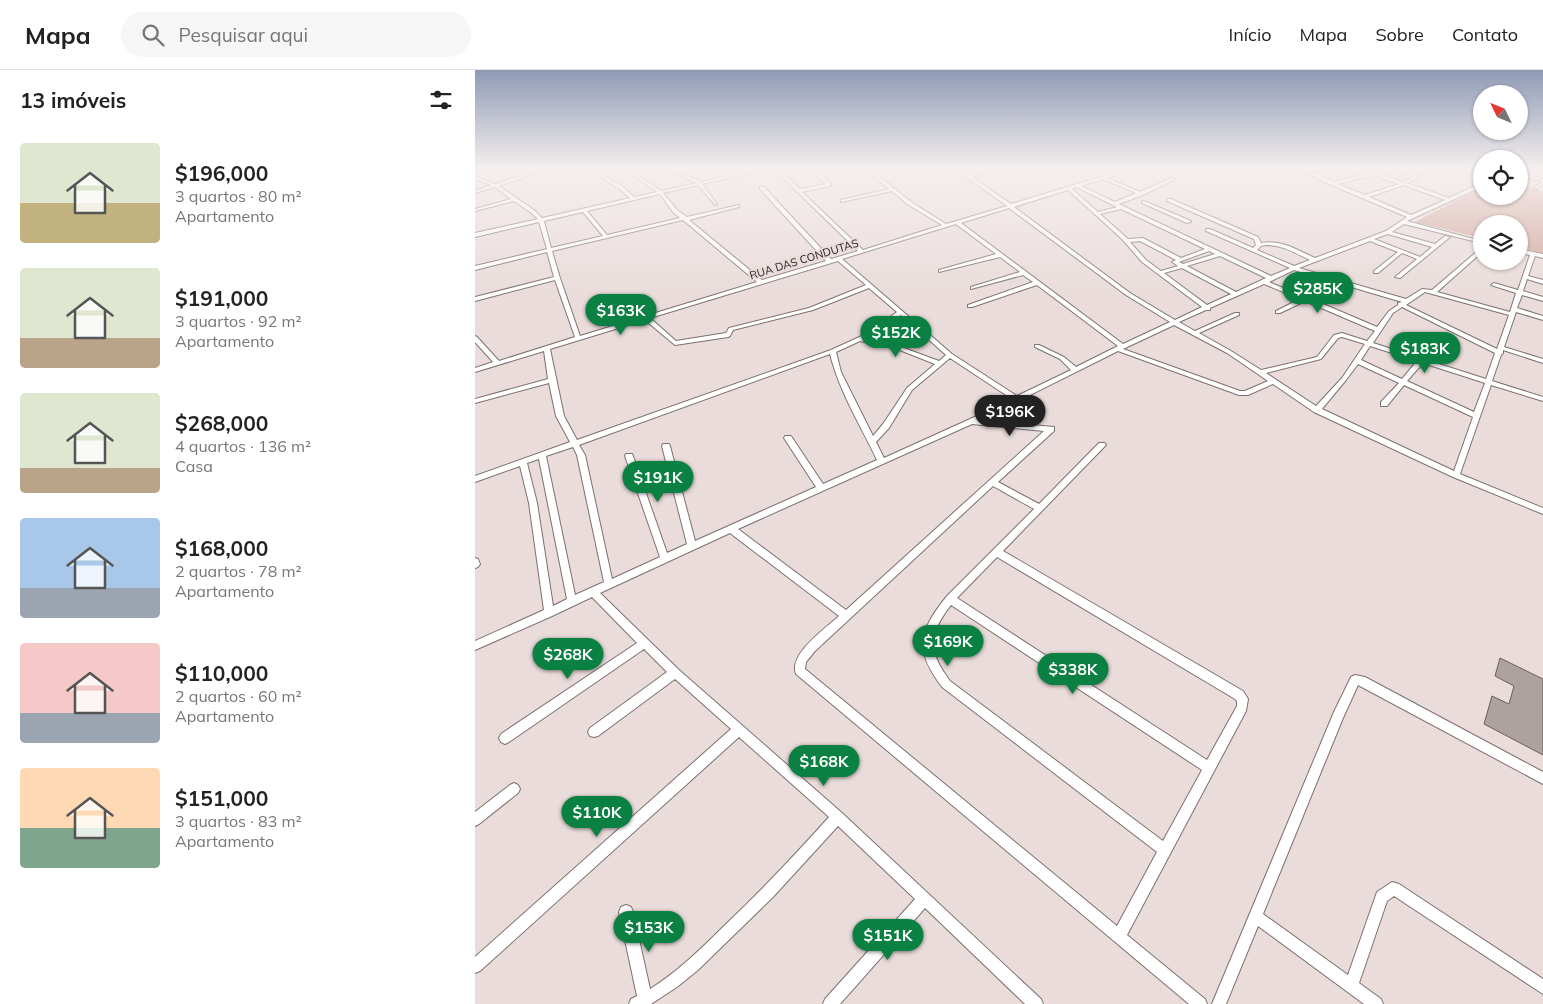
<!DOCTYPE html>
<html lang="pt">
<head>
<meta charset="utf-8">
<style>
	body { margin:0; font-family:Mulish,sans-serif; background:#f6f6f6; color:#222; height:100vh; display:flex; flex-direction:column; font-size:19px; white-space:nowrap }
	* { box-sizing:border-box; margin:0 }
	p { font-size:16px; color:#767676 }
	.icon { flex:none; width:28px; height:28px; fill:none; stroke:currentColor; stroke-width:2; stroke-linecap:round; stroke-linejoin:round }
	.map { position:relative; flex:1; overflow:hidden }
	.panel { display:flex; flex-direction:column; background:#fff; width:475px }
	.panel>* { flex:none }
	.needle { width:32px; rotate:313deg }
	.fabs { position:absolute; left:998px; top:15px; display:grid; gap:10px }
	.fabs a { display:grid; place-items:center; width:55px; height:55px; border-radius:50%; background:#fff; box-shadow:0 1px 4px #0004; font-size:25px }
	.price { position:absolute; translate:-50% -42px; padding:0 11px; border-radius:18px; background:#0b8043; color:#fff; font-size:16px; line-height:32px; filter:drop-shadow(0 1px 2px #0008) }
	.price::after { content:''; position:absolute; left:50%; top:30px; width:15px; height:11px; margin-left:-8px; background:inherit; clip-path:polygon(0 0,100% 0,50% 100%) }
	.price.on { background:#222; color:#fff }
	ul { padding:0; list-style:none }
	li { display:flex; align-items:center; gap:15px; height:125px; padding:0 20px }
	li span { display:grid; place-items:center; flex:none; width:140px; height:100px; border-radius:5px; color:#555 }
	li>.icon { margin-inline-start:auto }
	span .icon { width:60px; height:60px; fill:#fffc; stroke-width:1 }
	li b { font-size:21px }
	h2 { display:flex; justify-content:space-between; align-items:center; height:60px; padding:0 20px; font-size:21px }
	header { display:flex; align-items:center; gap:30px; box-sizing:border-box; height:70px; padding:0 25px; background:#fff; border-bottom:1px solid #e0e0e0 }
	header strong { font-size:24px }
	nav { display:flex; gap:28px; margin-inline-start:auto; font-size:18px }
	.search { width:350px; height:45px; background:#f6f6f6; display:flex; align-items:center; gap:12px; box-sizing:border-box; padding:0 18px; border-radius:28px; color:#767676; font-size:19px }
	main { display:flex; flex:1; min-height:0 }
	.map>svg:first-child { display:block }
	.green { fill:#d2a49c }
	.building { fill:#ada29f; stroke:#6b605e }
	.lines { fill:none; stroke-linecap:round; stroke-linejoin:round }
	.minor-casing { stroke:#7c716f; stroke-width:2 }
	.minor { fill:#fff; fill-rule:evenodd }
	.labels { text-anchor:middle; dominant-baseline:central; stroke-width:4; stroke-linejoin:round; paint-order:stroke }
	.far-street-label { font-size:11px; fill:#1f1b1a; stroke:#e9dcda }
</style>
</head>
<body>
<header>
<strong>Mapa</strong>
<div class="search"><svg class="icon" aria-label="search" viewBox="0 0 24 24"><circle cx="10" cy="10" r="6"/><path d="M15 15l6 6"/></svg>Pesquisar aqui</div>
<nav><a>Início</a><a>Mapa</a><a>Sobre</a><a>Contato</a></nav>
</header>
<main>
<section class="panel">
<h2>13 imóveis<svg class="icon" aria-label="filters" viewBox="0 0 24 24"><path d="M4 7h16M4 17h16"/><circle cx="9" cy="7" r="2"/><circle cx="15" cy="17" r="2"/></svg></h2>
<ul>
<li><span style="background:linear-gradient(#dfe7d0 60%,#c2b280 0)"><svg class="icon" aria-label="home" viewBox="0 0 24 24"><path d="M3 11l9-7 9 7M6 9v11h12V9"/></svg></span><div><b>$196,000</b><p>3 quartos · 80 m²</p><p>Apartamento</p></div></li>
<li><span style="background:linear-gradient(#dfe7d0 70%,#b9a48a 0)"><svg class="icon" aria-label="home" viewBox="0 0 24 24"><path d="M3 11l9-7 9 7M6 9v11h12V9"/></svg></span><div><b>$191,000</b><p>3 quartos · 92 m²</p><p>Apartamento</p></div></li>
<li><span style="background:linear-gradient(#dfe7d0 75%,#b9a48a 0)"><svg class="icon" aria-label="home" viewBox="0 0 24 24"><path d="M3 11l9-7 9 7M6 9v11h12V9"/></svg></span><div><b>$268,000</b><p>4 quartos · 136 m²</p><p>Casa</p></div></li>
<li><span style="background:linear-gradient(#a9c7e8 70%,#9aa5b1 0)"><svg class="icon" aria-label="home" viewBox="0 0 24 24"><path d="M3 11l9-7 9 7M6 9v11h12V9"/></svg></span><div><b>$168,000</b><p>2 quartos · 78 m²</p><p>Apartamento</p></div></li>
<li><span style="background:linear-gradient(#f6c9c9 70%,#9aa5b1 0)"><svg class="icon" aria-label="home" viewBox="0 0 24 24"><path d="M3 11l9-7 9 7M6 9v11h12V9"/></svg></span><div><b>$110,000</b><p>2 quartos · 60 m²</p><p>Apartamento</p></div></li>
<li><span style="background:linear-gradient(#ffd9b3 60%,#7fa58c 0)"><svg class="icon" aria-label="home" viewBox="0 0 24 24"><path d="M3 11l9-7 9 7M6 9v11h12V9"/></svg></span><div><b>$151,000</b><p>3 quartos · 83 m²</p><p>Apartamento</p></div></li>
</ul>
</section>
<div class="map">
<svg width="1068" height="934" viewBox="0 0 1068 934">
	<rect width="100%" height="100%" fill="#e9dcda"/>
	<path class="green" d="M1044 116 1068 122V183L1044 177V154H1006V168L940 152 1006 118V126H1044Z"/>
	<path class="building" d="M1025 588 1068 609V685L1009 654 1017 626 1034 634 1039 616 1020 606Z"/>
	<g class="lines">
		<defs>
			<path id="minor" d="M72 97H79L24 116 59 140 67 148 155 128 143 118 109 97H114L147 116 159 127 182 122 146 97H151L186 121 222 113 184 97H190L227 112 251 106 236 97H241L256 105 291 97H302L325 119 351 114 339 103 343 102 356 114V116L327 122 388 180 467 155 432 134 417 121 366 132V130L414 119 388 97H393L436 132 471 154 532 136 477 97H482L494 105 522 97H529L497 107 536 134 658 97H665L632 108 665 122 697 108 701 109 668 125 644 134 796 206 815 198 731 161V159H735L778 178 781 175 779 169 692 131V129H696L783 167 786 173C806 169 822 180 840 188L911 161 932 147 856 115 819 97H825L860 112 894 103 878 97H884L898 102 912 97H919L938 104 960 97H967L941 105 943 108 932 113 974 128 1004 114H1006V117L932 151 1006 171V173L929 154 917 162 960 174 970 166 975 167 925 208 920 207 942 189 927 183 903 203H899V201L923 182 895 171 824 198 931 229 947 219 957 220 1006 178V183L962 222 1035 242 1041 223 1016 215 1019 213 1043 220 1055 185 1044 183V179L1068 184V188L1060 186 1053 206 1068 210V214L1052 209 1048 221 1068 227V231L1047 225 1042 238 1068 246V250L1041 242 1029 277 1068 289V293L1028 280V283L1026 285 1017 311 1068 327V331L1016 315 985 404 1068 438V444L978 407 839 342 798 314 773 325H764L643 281 505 350 579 357V361L523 412 564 434 624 373H630L631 375 528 481 768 621 773 629 771 641 652 865 730 929 732 934H714L321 604C313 584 351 558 364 546L255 463 125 523 204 600 367 743 566 929 568 934H550L450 838 365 934H348L350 929 440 829 363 756 298 827 223 900 202 917 176 934H154L156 929 162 926 144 842 146 837 151 835 156 837 158 842 175 919C202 902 225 880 248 857 285 822 320 785 354 747L264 667 5 901 0 903V887L256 659 200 609 123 666 119 667 115 666 113 662 115 658 192 602 169 579 34 672 30 674 26 672 24 668 26 664 162 573 117 527 77 546 0 580V571L69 540 54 433 45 396 0 412V406L95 372 81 346 74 313 0 333V329L73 309 69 281 0 302V298L18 292 0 272V266L2 267 24 291 100 267 80 210 0 231V227L79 207 72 182 0 200V196L72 179 64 152 0 167V163L63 149 55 142 39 131 0 141V139L36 129 20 117 0 123V121L16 115 0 109V106L20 114ZM298 98 383 181 356 189 289 117H285V119L351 191 287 210 214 150 264 137V135L212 147 202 140 188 123 223 115 240 135 242 134 227 114ZM917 99 936 106 938 107 928 112 902 103ZM898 105 924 114 890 125 863 114ZM628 109 661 123 640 132 606 116ZM929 115 970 130 936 145 894 127ZM601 117 642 137 623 142 597 119ZM593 120 647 169 667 192 727 237 700 250 655 223 539 137ZM185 124 198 142 205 148 132 165 112 141ZM534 138 651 225 695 252 648 274 486 153ZM646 139 730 179 706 188 668 168 653 169 625 144ZM108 142 128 166 76 178 69 151ZM208 150 282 212 105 266 85 208 77 181ZM481 154 521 184 464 200V202L525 187 545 202 496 217V219L548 205 558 212 493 235V237H497L562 215 643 276 601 297 589 287 564 275H560V277L585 289 596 300 542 326 477 284 367 189ZM913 164 957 177 945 187 899 169ZM665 171 701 190 697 192 703 196 686 201 671 190 655 172ZM791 175C808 175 820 183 835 190L819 196 782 180 786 176ZM734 181 740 184 708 194 704 192ZM745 186 791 208 761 222 712 196ZM363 191 391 215 334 238 254 258 251 263 201 271 175 248ZM707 198 756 224 732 235 689 203ZM819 200 927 232 923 233V235L914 241 902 257 834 228 833 227H829L794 212ZM789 214 825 229 801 241V243H805L830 231 900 261 892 271 867 263 859 265 842 287 786 300 756 281 724 263 764 245V243H760L720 261 704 252 731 240H735V238ZM394 218 422 242 391 264 356 280 102 370 89 346 75 279 170 250 200 275 253 267 255 266 258 260 338 240ZM950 222 1034 245 1022 279 931 235ZM927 237 1020 283 1011 309 898 273 918 243ZM426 245 471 285 464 291 426 277 391 268ZM699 255 752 283 793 311 770 321H765L648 279ZM867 267 890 274 867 308 841 336 791 303 846 289 863 268ZM385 271 422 279 460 294 432 318 408 354 398 366 366 302 361 282ZM895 276 942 291 927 309 886 290ZM355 284C364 321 387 358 402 390L348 414 316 366H310L309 368 341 417 220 471 195 376 194 374H188L187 376 212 474 192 483 158 386 157 384H151L150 386 185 487 137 509 110 385 104 375ZM475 288 537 329 493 350 409 388 401 372 414 358 437 320ZM948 293 1010 313 999 342 932 311ZM883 294 924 313 906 332V336H912L929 315 998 347 979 401 847 339 871 310ZM497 354 569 361 371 540 263 459ZM98 377 102 385 129 512 100 525 71 386ZM64 389 92 529 78 536 62 433 52 393ZM518 416 559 439 472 526C443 562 439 580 467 617L682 782 642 856 330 599 331 592 340 581ZM522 487 760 629 762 631V636L732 690 482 528ZM476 535 727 700 688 771 475 611C452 580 453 565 476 535Z
				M854 97H862L843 102 841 101Z
				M990 97H997L1006 100V102Z
				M1044 97H1047L1044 99Z
				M1065 98 1068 99 1057 106 1068 109V114L1061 120 1059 119 1067 111 1054 108 1048 111 1046 110Z
				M669 131 716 151V152L712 153 667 133V132Z
				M0 488 3 489 5 494 3 497 0 498Z
				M880 605 890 607 1068 702V714L883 615 868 648 788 844 873 905 902 822 917 812 924 814 1068 909V924L919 826 912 831 884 913 906 929 908 934H889L783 856 751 934H737L859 642 876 607Z
				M39 713 43 715 45 719 43 723 4 754 0 756V742L35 715Z"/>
		</defs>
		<use href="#minor" class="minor-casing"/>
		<use href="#minor" class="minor"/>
	</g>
	<linearGradient id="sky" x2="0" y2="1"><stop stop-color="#8f9ab5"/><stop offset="0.43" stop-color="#f5efee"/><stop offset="1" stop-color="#f5efee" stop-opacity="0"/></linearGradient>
	<rect width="1068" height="228" fill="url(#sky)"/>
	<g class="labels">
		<g class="far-street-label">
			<text transform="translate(329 189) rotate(-17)">RUA DAS CONDUTAS</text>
		</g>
	</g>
</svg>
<div class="fabs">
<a><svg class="needle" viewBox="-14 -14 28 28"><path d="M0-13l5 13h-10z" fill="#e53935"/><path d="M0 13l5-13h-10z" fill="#767676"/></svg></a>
<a><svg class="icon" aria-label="locate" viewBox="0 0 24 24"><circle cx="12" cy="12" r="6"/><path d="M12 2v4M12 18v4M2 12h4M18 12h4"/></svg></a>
<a><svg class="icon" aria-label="layers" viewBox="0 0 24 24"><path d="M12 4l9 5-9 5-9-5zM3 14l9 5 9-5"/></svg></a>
</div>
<b class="price" style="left:843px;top:244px">$285K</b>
<b class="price" style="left:146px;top:266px">$163K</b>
<b class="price" style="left:421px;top:288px">$152K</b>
<b class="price" style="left:950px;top:304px">$183K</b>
<b class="price on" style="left:535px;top:367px">$196K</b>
<b class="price" style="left:183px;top:433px">$191K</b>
<b class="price" style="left:473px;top:597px">$169K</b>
<b class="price" style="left:93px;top:610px">$268K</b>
<b class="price" style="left:598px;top:625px">$338K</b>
<b class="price" style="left:349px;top:717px">$168K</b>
<b class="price" style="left:122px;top:768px">$110K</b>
<b class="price" style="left:174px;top:883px">$153K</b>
<b class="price" style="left:413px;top:891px">$151K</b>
</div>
</main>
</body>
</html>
